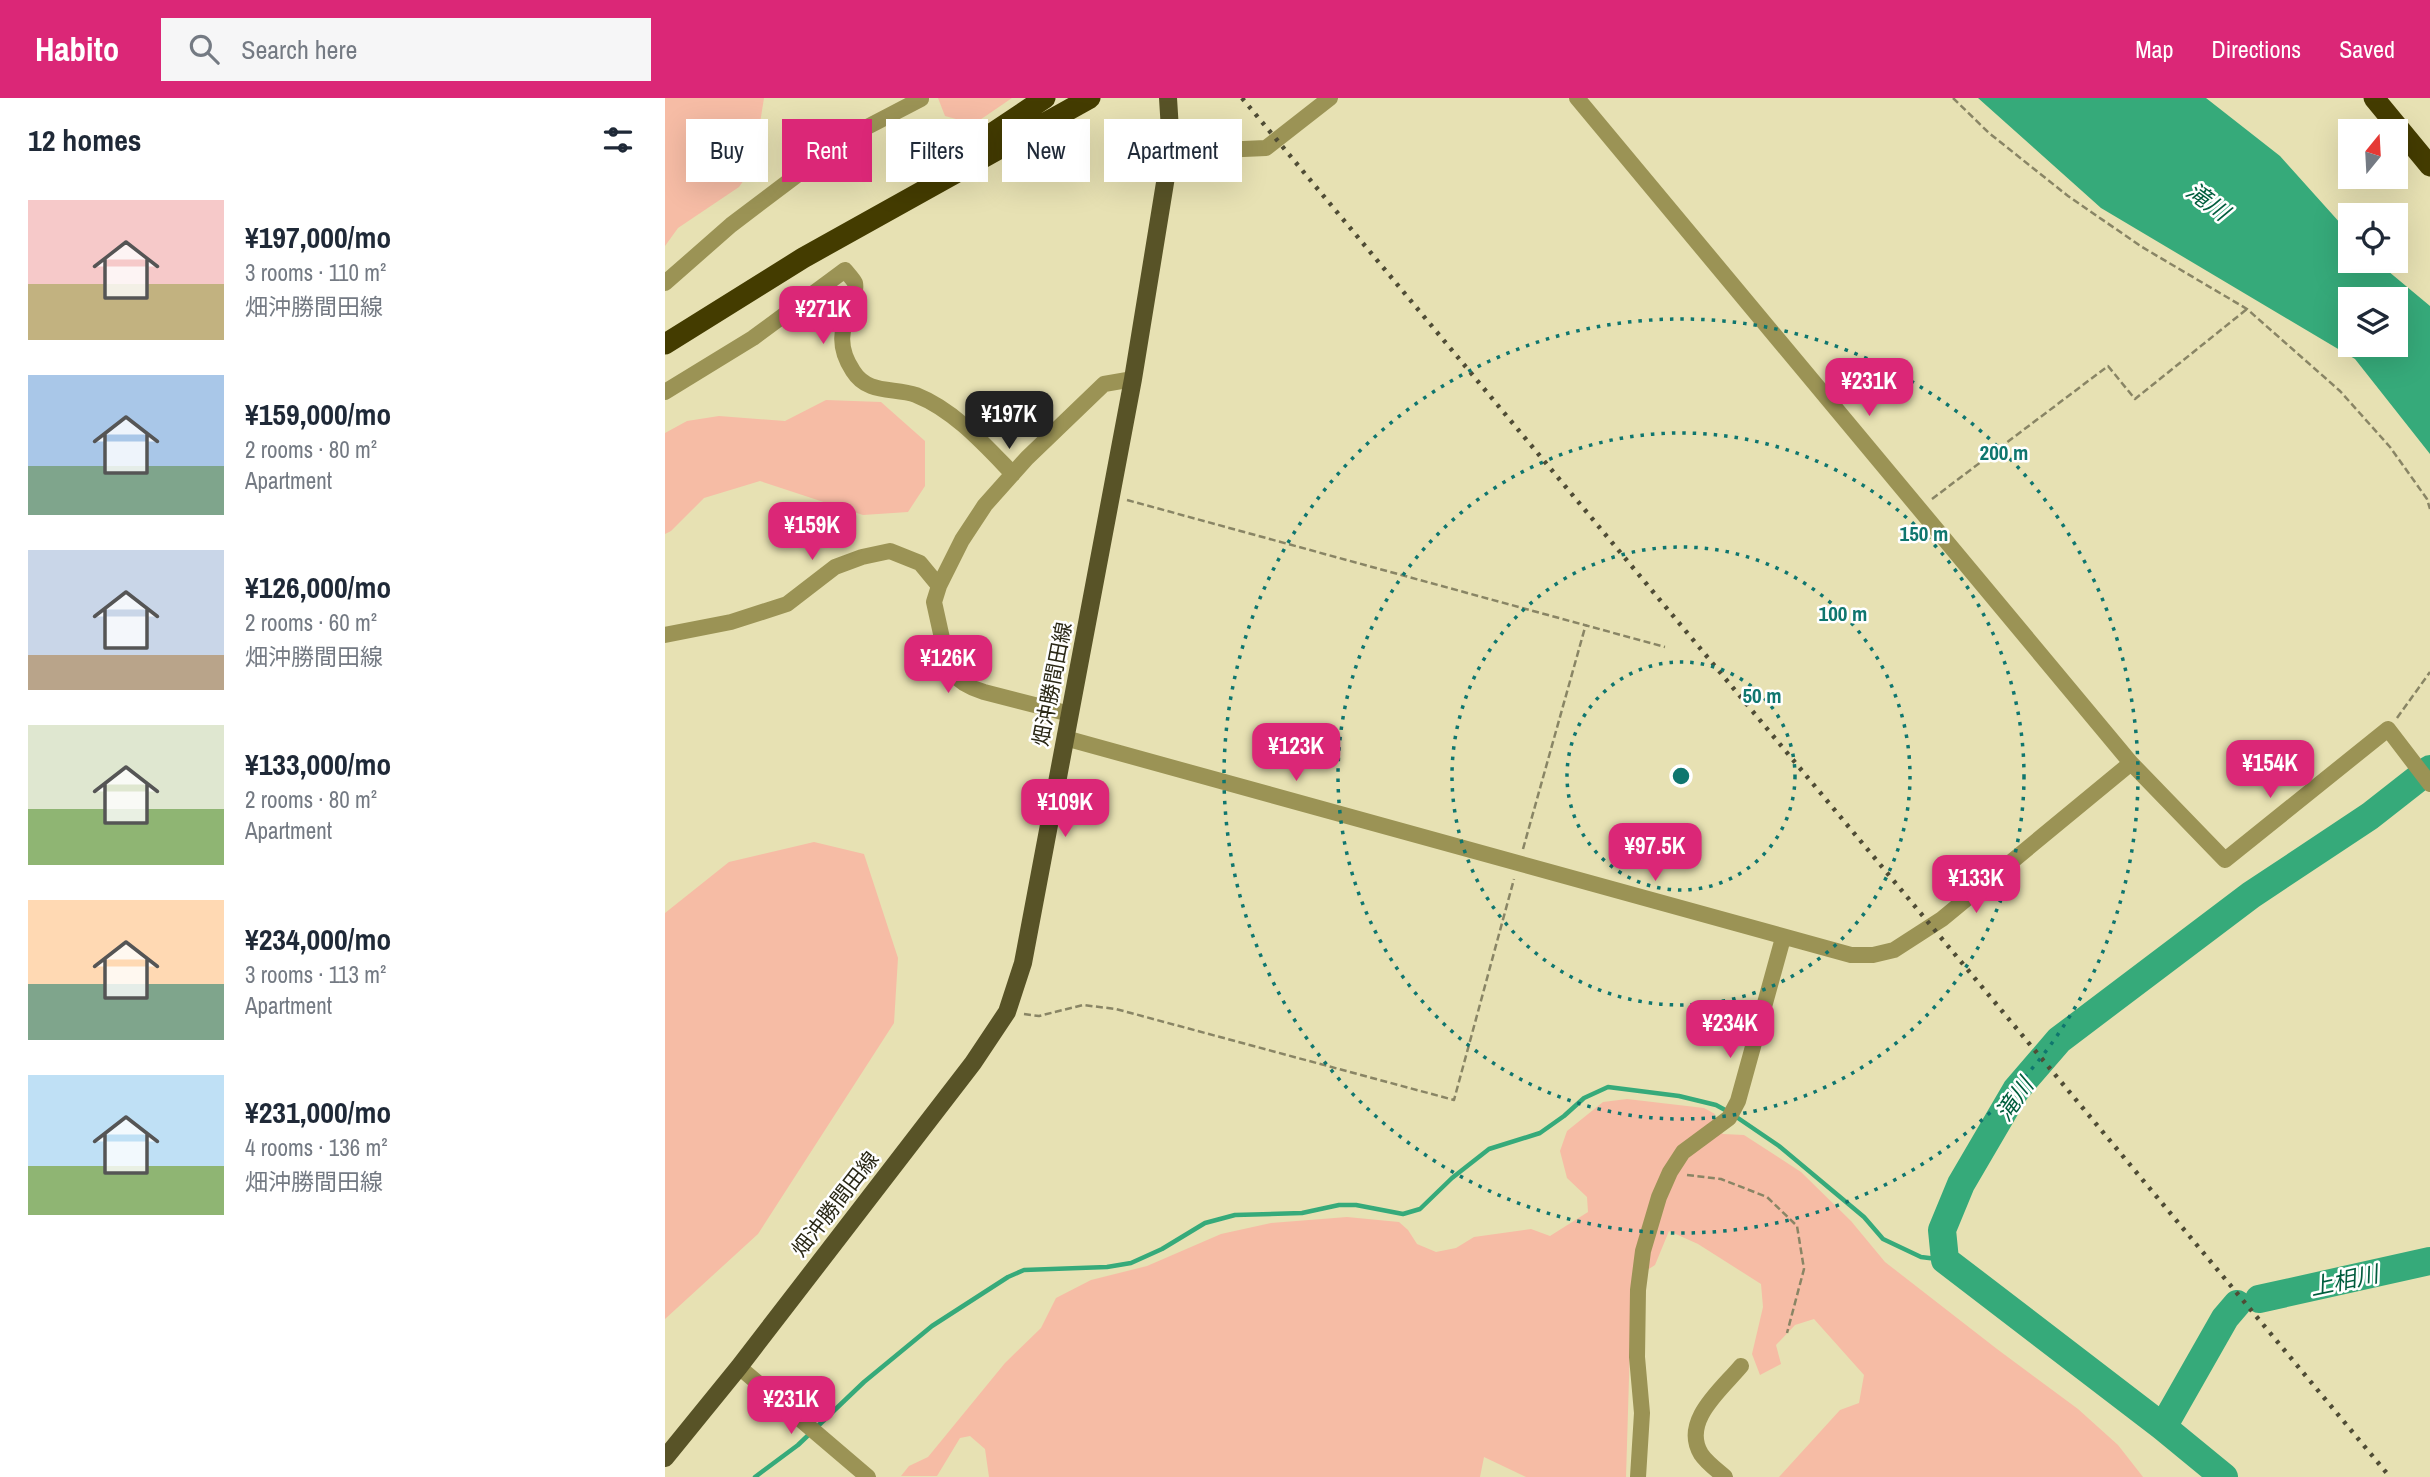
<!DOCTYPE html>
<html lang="en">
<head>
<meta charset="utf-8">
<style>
	body { margin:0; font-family:"Archivo Narrow","Noto Sans JP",sans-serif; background:#f6f6f7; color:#1f2937; height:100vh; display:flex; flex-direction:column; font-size:26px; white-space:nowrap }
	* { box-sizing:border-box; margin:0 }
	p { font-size:23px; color:#747a83 }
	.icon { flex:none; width:38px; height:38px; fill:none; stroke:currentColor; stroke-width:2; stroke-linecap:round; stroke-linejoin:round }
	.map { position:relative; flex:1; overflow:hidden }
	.drawer { display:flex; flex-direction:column; background:#fff; width:665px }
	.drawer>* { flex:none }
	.banner { position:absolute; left:21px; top:21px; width:665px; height:63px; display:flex; gap:14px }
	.needle { width:46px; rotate:18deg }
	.buttons { position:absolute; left:1673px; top:21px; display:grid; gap:14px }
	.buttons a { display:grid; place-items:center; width:70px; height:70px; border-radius:0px; background:#fff; box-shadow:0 7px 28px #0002; font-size:35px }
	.price { position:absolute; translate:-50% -60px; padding:0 16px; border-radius:14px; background:#db2777; color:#fff; font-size:23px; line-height:46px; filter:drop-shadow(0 2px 4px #0008) }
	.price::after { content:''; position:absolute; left:50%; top:42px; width:21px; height:16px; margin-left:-10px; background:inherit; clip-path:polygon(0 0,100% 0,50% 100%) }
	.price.current { background:#222; color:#fff }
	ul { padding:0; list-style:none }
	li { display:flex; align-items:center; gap:21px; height:175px; padding:0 28px }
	li span { display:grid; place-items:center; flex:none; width:196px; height:140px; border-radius:0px; color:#555 }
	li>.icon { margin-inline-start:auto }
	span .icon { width:84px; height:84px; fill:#fffc; stroke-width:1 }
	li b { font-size:30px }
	h2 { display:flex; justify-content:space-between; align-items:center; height:84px; padding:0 28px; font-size:30px }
	.pill { padding:0 24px; border-radius:0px; background:#fff; box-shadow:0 7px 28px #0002; font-size:24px; line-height:63px }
	.pill.current { background:#db2777; color:#fff }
	header { display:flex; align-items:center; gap:42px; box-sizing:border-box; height:98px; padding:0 35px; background:#db2777; color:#fff }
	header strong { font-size:33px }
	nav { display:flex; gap:38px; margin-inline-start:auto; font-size:24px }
	.search { width:490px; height:63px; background:#f6f6f7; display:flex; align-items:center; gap:18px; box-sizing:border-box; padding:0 24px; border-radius:0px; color:#747a83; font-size:26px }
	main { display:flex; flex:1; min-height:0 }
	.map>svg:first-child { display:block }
	.green { fill:#f6bca5 }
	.water { fill:#36aa7a; fill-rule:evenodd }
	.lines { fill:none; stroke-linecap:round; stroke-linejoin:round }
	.stream { stroke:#36aa7a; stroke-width:4.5 }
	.river { stroke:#36aa7a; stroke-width:28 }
	.path { stroke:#898565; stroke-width:2.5; stroke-dasharray:7 3.5; stroke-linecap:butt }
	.minor { stroke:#9b9355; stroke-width:16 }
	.major { stroke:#585327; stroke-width:18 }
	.highway { stroke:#443c00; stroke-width:21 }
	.rail { stroke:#4f4c35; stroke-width:4.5; stroke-dasharray:3.5 7; stroke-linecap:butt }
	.ring { fill:none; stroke:#0f766e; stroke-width:3.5; stroke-dasharray:3.5 7 }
	.labels { text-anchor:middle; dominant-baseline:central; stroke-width:5; stroke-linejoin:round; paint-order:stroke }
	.street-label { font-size:21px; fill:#2a2816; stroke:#fff }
	.water-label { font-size:23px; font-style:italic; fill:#005d3d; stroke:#fff }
	.centre { fill:#0f766e; stroke:#fff; stroke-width:3.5 }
	.ring-label { font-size:21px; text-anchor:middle; font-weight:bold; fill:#0f766e; stroke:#fff; stroke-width:5; stroke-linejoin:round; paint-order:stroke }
</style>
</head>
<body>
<header>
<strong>Habito</strong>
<div class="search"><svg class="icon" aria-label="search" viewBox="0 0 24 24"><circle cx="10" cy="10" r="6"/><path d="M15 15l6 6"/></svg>Search here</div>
<nav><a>Map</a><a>Directions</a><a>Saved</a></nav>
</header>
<main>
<section class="drawer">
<h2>12 homes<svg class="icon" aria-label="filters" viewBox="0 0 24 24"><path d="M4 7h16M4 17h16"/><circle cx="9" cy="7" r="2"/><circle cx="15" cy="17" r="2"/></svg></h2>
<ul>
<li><span style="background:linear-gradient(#f6c9c9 60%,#c2b280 0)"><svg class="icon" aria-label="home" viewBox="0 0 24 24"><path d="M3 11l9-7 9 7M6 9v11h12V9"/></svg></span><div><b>¥197,000/mo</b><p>3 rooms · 110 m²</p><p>畑沖勝間田線</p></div></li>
<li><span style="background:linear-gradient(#a9c7e8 65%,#7fa58c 0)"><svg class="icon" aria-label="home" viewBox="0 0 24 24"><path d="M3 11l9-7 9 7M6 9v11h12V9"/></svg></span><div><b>¥159,000/mo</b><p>2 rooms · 80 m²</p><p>Apartment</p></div></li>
<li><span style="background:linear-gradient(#c9d6e8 75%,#b9a48a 0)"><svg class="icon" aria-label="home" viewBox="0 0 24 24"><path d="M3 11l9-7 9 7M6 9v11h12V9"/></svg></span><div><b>¥126,000/mo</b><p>2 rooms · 60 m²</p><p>畑沖勝間田線</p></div></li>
<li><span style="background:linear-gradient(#dfe7d0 60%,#8fb573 0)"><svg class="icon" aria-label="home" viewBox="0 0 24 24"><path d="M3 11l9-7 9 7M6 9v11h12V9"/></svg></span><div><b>¥133,000/mo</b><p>2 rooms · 80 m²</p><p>Apartment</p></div></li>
<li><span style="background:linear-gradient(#ffd9b3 60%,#7fa58c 0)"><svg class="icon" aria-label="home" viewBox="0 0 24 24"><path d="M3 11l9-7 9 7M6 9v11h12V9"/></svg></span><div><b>¥234,000/mo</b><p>3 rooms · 113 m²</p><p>Apartment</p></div></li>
<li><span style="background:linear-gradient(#bfe0f5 65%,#8fb573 0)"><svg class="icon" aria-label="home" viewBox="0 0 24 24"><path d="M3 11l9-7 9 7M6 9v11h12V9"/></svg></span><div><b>¥231,000/mo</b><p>4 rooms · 136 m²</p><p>畑沖勝間田線</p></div></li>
</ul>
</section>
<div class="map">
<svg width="1765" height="1379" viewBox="0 0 1765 1379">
	<rect width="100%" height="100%" fill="#e7e1b3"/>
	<path class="green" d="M0 0H99L88 69 74 89 13 130 0 148Z
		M273 0H347L309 26 280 18Z
		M161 302 216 304 260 343V388L243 414 198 417 95 383 39 400 6 433 0 436V335L22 323 54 318 120 323Z
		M149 744 199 756 233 860 229 925 93 1136 0 1221V815L64 764Z
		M962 1001 1039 1010 1050 1016 1047 1026 1058 1036 1079 1037 1136 1074 1186 1123 1220 1164 1332 1251 1413 1311 1453 1347 1478 1379H1114L1175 1312 1194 1305 1199 1277 1149 1221 1130 1227 1111 1247 1116 1266 1095 1277 1087 1256 1098 1209 1096 1186 1033 1146 1004 1133 990 1167 967 1182 961 1379H861L819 1359 815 1379H324L320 1351 305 1338 295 1340 272 1378H236L244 1368 263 1359 340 1265 376 1230 391 1200 426 1182 482 1168 556 1136 606 1125 682 1119 734 1124 743 1132 752 1146 771 1154 791 1150 809 1139 866 1131 885 1138 923 1114 922 1099 902 1080 895 1053 902 1033 938 1004Z"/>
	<path class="water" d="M1313 0H1541L1615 58 1685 136V163H1711L1765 208V356L1690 261 1436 110ZM1685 201H1731V247H1685Z"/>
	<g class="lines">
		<path class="stream" d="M1070 1018 1114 1048 1199 1119 1218 1141 1256 1159 1280 1162
			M90 1379 133 1347 199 1284 267 1228 343 1179 359 1172 442 1169 466 1165 497 1151 540 1125 570 1117 637 1115 674 1107H691L738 1116 755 1111 787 1080 824 1051 875 1035 899 1018 919 1000 943 989 1014 998 1051 1007 1062 1013"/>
		<path class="river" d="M1594 1201 1765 1163
			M1498 1329 1560 1220 1572 1206
			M1559 1379 1498 1329 1280 1162 1277 1132 1296 1086 1351 992 1394 942 1586 797 1705 718 1765 671"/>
		<path class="path" d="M1288 0 1324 35 1403 98 1477 149 1582 211 1675 293 1725 349 1762 401 1765 411
			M1267 401 1443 268 1470 301 1582 211
			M462 402 1000 549
			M1732 620 1765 574
			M858 751 921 526
			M359 916 374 918 418 907 451 911 789 1002 849 781
			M1022 1077 1056 1081 1102 1099 1132 1128 1139 1171 1122 1235"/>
		<path class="minor" d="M912 0 1466 665 1560 762 1723 631 1765 686
			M506 48 533 53 601 50 665 0
			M0 185 66 127 181 40 256 1
			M0 294 88 240 180 172C183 176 188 181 190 185 191 190 189 197 187 201 178 229 170 246 188 273 203 297 229 289 251 297 289 312 320 347 348 376
			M0 537 66 524 122 506 170 469 197 459 225 453 255 465 274 488
			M405 616 319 594C305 590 293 583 284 572L269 504 274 488 297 442 320 407 362 360 439 286 468 281
			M400 640 1186 857H1208L1229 852 1277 821 1466 665
			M74 1269 203 1379
			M973 1379 977 1315 972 1259 973 1192 978 1153 994 1099 1005 1074 1018 1054 1064 1020 1073 1003 1118 840
			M1060 1379C1052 1372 1042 1365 1036 1356 1016 1323 1057 1291 1076 1268"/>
		<path class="major" d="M0 1360 74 1269 308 965 342 914 358 865 468 281 506 48 503 0"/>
		<path class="highway" d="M1709 0 1765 68
			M263 78 380 0
			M0 246 138 160 425 0"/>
		<path class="rail" d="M577 0 1725 1379"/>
	</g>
	<g class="ring">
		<circle cx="1016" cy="678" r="114"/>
		<circle cx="1016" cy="678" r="229"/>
		<circle cx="1016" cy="678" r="343"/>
		<circle cx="1016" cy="678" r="457"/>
	</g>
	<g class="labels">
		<g class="street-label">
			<text transform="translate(387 586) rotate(-79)">畑沖勝間田線</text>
			<text transform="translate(170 1106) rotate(-52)">畑沖勝間田線</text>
		</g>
		<g class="water-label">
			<text transform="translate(1543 103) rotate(36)">滝川</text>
			<text transform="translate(1349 1001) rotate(-55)">滝川</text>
			<text transform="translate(1679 1182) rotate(-12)">上相川</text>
		</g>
	</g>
	<circle cx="1016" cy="678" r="10" class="centre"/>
	<g class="ring-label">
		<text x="1339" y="362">200 m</text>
		<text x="1259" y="443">150 m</text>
		<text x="1178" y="523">100 m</text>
		<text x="1097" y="605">50 m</text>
	</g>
</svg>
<div class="buttons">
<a><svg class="needle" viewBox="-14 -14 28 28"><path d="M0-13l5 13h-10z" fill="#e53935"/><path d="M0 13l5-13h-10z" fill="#747a83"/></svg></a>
<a><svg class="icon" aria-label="locate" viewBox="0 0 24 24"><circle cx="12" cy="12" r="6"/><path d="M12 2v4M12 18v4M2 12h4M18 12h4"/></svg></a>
<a><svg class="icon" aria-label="layers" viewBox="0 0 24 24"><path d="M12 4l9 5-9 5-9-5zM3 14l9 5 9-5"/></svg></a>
</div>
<b class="price" style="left:158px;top:248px">¥271K</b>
<b class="price" style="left:1204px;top:320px">¥231K</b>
<b class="price current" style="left:344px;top:353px">¥197K</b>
<b class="price" style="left:147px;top:464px">¥159K</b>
<b class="price" style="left:283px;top:597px">¥126K</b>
<b class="price" style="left:631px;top:685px">¥123K</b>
<b class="price" style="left:1605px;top:702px">¥154K</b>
<b class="price" style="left:400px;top:741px">¥109K</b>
<b class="price" style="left:990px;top:785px">¥97.5K</b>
<b class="price" style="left:1311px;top:817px">¥133K</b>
<b class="price" style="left:1065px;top:962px">¥234K</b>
<b class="price" style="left:126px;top:1338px">¥231K</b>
<div class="banner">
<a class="pill">Buy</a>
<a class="pill current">Rent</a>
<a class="pill">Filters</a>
<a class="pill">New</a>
<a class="pill">Apartment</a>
</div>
</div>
</main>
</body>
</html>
